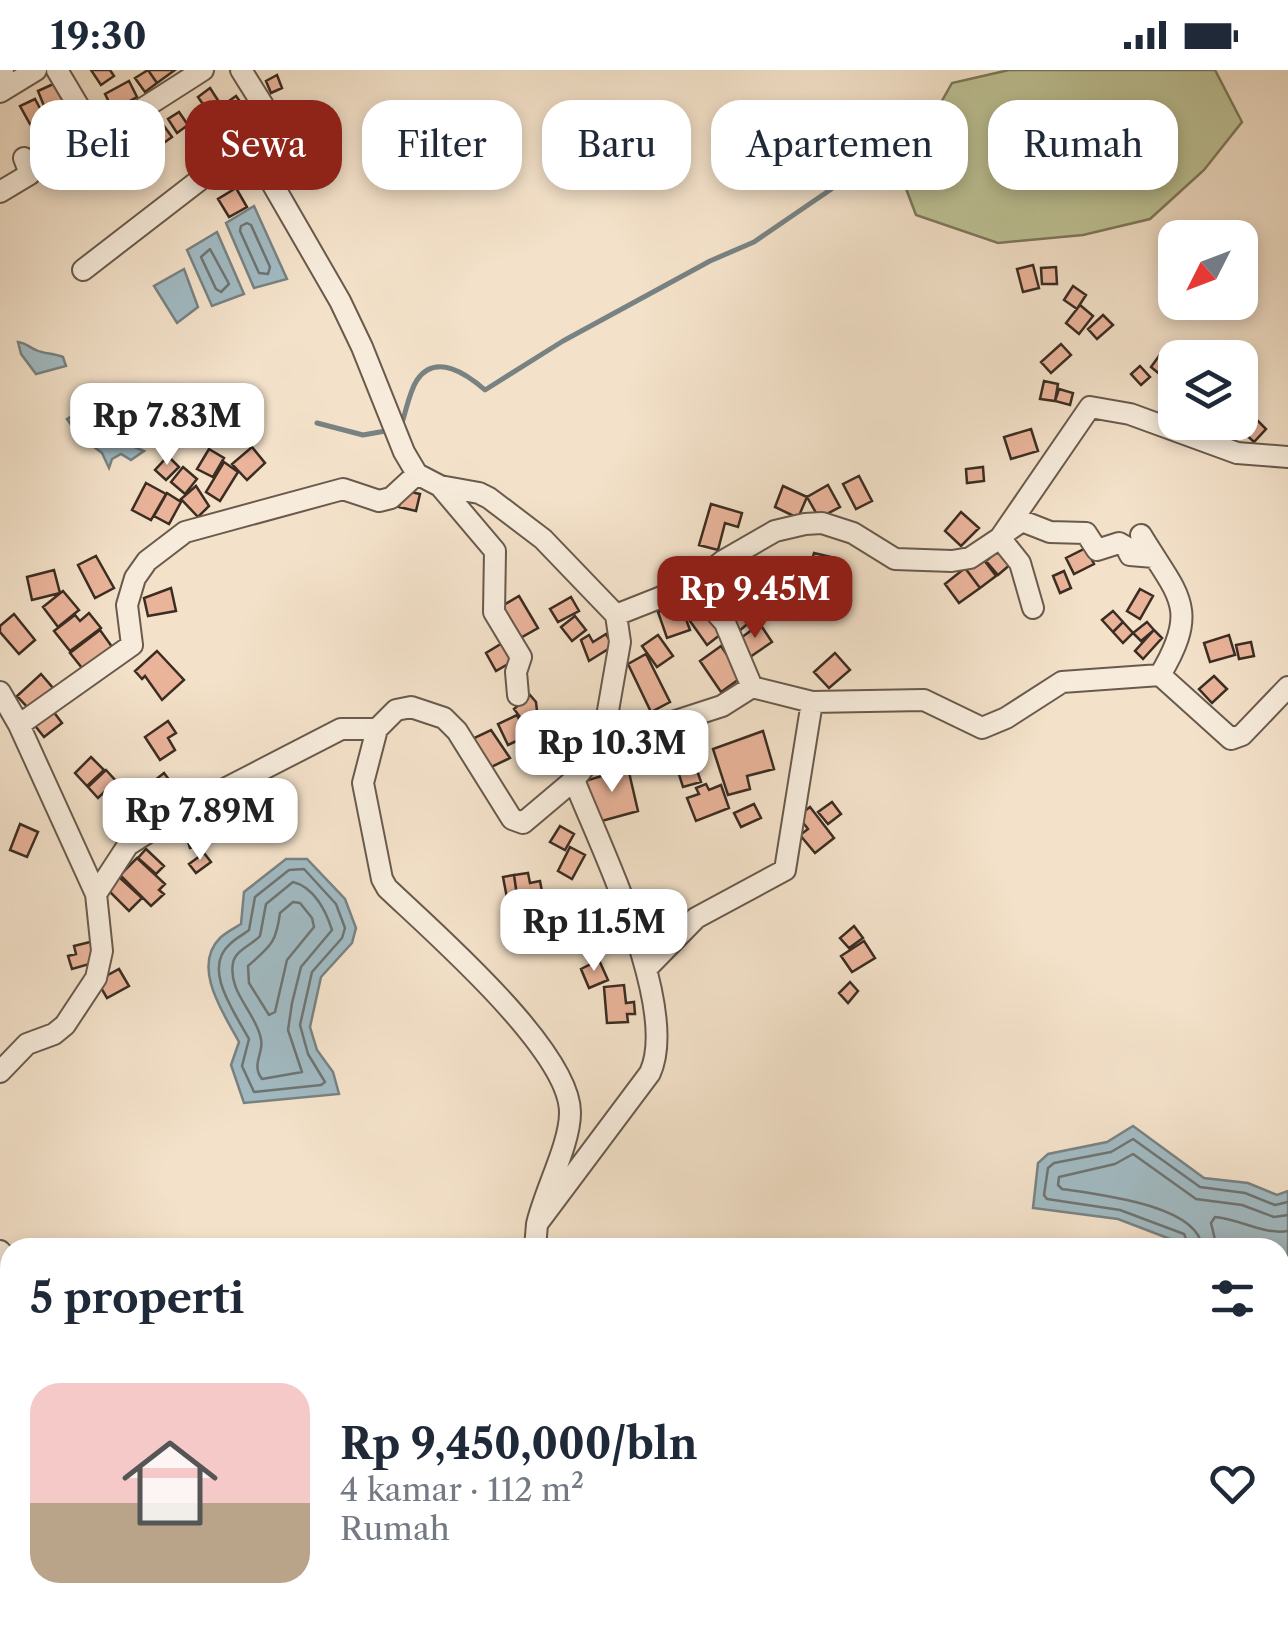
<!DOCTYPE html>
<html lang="id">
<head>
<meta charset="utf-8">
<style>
	body { margin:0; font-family:"Libre Caslon Text",serif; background:#f6f6f7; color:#1f2937; height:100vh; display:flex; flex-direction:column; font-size:38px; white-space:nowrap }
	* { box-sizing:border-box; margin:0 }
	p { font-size:32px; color:#747a83 }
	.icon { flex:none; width:55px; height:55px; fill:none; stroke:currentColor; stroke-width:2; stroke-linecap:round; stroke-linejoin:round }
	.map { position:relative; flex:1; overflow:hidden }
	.details { position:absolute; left:0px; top:1168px; width:1290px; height:392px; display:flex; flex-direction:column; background:#fff; border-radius:30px 30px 0 0; box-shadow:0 5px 15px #0003 }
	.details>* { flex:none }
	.guide { position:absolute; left:30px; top:30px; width:1230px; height:90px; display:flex; gap:20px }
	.needle { width:65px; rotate:228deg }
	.buttons { position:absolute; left:1158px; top:150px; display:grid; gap:20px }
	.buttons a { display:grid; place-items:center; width:100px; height:100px; border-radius:20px; background:#fff; box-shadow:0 5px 15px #0003; font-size:50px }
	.price { position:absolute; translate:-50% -85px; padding:0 22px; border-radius:20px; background:#fff; color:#222; font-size:32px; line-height:65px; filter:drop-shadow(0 2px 5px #0008) }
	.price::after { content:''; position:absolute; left:50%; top:60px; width:30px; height:22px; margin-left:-15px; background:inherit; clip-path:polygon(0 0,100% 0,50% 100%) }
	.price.selected { background:#8f2418; color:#fff }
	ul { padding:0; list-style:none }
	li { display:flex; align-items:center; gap:30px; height:250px; padding:0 30px }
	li+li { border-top:2px solid #e0e1e3 }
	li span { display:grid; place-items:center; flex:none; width:280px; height:200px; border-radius:30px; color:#555 }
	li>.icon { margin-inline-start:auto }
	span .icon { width:120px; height:120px; fill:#fffc; stroke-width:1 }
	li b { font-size:42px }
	h2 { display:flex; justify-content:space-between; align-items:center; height:120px; padding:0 30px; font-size:42px }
	.chip { padding:0 35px; border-radius:30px; background:#fff; box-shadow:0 5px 15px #0003; font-size:35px; line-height:90px }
	.chip.selected { background:#8f2418; color:#fff }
	.status { display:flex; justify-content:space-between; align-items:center; height:70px; padding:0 50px; background:#fff; direction:ltr }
	.status svg { height:28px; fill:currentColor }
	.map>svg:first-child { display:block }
	.green { fill:#bdc295; stroke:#7c785c; stroke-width:2.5 }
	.water { fill:#a1bac2; stroke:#788282; stroke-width:2.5 }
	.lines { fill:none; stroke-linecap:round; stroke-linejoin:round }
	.shore { stroke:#6e7472; stroke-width:2.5 }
	.stream { stroke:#788282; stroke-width:5 }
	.building { fill:#eab49b; stroke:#3b2d22; stroke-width:2.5 }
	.minor-casing { stroke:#695a4c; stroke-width:24 }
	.minor { stroke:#f7ecdc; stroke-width:20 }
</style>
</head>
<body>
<div class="status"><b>19:30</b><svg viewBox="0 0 49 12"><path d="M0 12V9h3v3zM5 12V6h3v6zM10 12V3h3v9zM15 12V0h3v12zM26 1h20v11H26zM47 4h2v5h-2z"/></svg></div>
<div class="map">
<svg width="1288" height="1559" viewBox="0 0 1288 1559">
	<rect width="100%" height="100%" fill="#f3e1c9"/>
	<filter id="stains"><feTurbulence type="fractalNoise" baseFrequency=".002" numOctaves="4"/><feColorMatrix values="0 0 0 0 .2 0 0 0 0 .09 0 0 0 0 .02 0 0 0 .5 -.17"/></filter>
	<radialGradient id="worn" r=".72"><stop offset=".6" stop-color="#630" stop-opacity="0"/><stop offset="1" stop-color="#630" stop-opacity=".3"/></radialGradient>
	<path class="green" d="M1009 0H1215L1242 52 1204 100 1150 149 1083 165 998 173 916 145 896 92 912 84 952 13Z"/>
	<path class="water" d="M254 136 287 209 254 218 226 153Z
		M217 162 244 224 212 236 187 180Z
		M184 199 198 237 177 253 154 216Z
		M18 272C27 273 28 277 36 280 44 284 53 283 63 287L66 296 36 304 21 284Z
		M116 318 114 348 77 363 67 349Z
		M133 326 159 335 150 375 120 354Z
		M111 360 122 372 144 381 131 390 121 384 112 389 109 398 102 383 85 370Z
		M286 789H307L345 829 356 858 352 873 321 907 310 957 317 980 333 1002 339 1024 244 1033 231 995 239 972C224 944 191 897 220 868 226 862 235 858 241 854L244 822Z
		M1133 1056 1204 1108 1248 1113 1277 1125 1288 1121V1257L1280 1248V1178L1191 1177 1118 1149 1033 1138 1038 1093 1048 1084 1107 1072Z
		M5 1382 10 1392V1550H193L197 1559H0V1383Z"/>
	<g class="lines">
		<path class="shore" d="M247 153 251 155 270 197 268 204 259 203 240 161 241 156Z
			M210 179 229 214 221 222 216 219 201 187Z
			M304 799 336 834 345 858 342 868 312 902 300 955 308 984 325 1012 321 1015 254 1022 242 996 249 969C236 944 201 899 230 874 236 868 243 865 249 860L255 827 289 800Z
			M293 812C314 817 326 841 332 860L301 897 292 933 288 960 302 1002 262 1009C250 993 266 983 260 965 253 940 228 921 233 893 235 880 252 875 260 866L266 834Z
			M293 832 300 833 312 848 314 857 287 890 275 942 269 945 249 913 248 896C270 876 276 874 280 843Z
			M1190 1178 1184 1164 1120 1140 1047 1129 1044 1125 1048 1098 1054 1093 1111 1082 1133 1069 1200 1117 1245 1123 1275 1135 1288 1132
			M1202 1178C1200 1135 1096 1124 1062 1119L1058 1115 1059 1107 1115 1094 1133 1084 1196 1129 1242 1135 1274 1147 1288 1145
			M1217 1178 1211 1153 1215 1147C1240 1149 1263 1165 1288 1161"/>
		<path class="stream" d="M317 353 363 365 391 360
			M401 356C406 342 409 322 417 310 436 282 468 305 485 320L563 271 710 191 754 172 846 109 874 96H908"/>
	</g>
	<path class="building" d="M91 0H110L114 6 101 15Z
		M148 0 157 13 145 22 135 8Z
		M148 0H175L157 13Z
		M277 5 282 18 271 23 266 11Z
		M60 11 71 36 48 46 38 21Z
		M129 11 137 27 113 40 105 24Z
		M210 18 221 35 209 43 198 27Z
		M236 26 244 37 234 44 226 33Z
		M35 29 44 46 30 54 20 36Z
		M221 35 230 51 219 56 212 41Z
		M244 37 257 55 245 63 233 45Z
		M179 42 188 55 177 63 168 49Z
		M69 43 82 59 69 69 56 53Z
		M156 45 172 67 158 77 142 55Z
		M49 55 80 107 64 117 33 65Z
		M127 64 143 87 129 96 113 74Z
		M236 118 247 137 229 147 218 129Z
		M1033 195 1039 218 1023 222 1017 199Z
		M1056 197 1057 214H1042L1041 198Z
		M1073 216 1086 225 1077 239 1064 230Z
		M1080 235 1093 246 1079 264 1066 253Z
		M1103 245 1113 255 1097 269 1088 259Z
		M1061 274 1071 285 1051 303 1041 292Z
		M1159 286 1171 295 1162 306 1151 297Z
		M1140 296 1150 307 1141 315 1131 304Z
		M1044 311 1058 314 1055 331 1040 329Z
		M1059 319 1073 323 1070 335 1055 331Z
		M1254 347 1266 359 1254 372 1242 361Z
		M1031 359 1038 381 1011 389 1004 367Z
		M252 377 265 393 247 410 232 394Z
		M209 379 224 388 213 407 197 399Z
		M168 386 179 397 166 410 155 400Z
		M224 392 238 402 220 431 206 422Z
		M183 397 197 409 185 424 171 412Z
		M983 397 984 411 967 413 966 399Z
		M859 406 872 431 856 439 843 414Z
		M146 413 166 424 151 450 132 440Z
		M828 415 840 437 819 448 807 427Z
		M196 416 209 436 198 447 181 429Z
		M783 416 807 427 798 448 775 437Z
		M402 420 420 424 416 441 399 437Z
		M167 423 181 432 169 454 154 446Z
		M711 434 742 443 738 457 725 453 718 480 699 475Z
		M961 442 979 458 961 476 945 461Z
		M1086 478 1094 494 1074 504 1066 488Z
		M1000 479 1012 493 998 505 986 491Z
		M740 482 757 501 737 523 718 503Z
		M814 483 835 488 831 506 809 501Z
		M96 486 114 518 95 528 78 495Z
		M981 486 996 506 980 518 965 498Z
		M779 489 788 498 793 494 800 502 795 507 799 511 786 523 766 501Z
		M965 498 980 518 959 533 945 514Z
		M54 500 60 523 32 530 27 507Z
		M1064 501 1071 518 1060 523 1053 506Z
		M171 518 176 541 148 546 144 528Z
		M1140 519 1153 526 1140 549 1127 541Z
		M63 521 79 540 58 557 43 537Z
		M752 522 761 532 753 540 758 545 738 562 715 537 731 523 740 533Z
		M519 526 538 558 515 571 497 539Z
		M571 527 579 541 558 552 550 539Z
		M680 533 690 560 667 568 658 542Z
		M708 538 725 561 707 575 690 551Z
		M1113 541 1123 552 1113 562 1102 550Z
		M89 543 101 558 70 581 54 561 75 545 80 551Z
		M14 544 35 570 19 584 0 562V556Z
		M575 546 586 560 572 571 561 557Z
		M1123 552 1133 563 1123 573 1113 562Z
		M1147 552 1154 560 1141 571 1133 563Z
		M760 554 772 572 750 587 738 570Z
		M100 560 115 581 86 603 70 583Z
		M1154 560 1162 568 1143 589 1135 581Z
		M606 564 613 576 589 591 581 570 589 565 593 572Z
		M658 565 673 586 657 597 642 576Z
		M1229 565 1235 585 1210 592 1204 573Z
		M509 569 520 587 496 601 486 583Z
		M1251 572 1254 586 1239 589 1236 575Z
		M721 576 742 607 721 622 700 591Z
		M157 581 184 610 162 630 145 606 142 609 135 601Z
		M835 583 850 600 829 618 814 602Z
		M646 584 670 632 651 642 628 594Z
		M41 604 53 618 30 640 17 626Z
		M1214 606 1227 619 1212 633 1199 619Z
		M530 625 536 632 538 650 528 658 514 639Z
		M50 637 62 653 44 667 32 652Z
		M517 645 527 666 508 675 498 654Z
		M168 651 176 663 168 668 175 680 160 690 145 667Z
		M491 660 510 688 487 699 472 669Z
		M763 661 774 699 747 706 750 719 728 725 713 679Z
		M687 671 701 712 683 717 670 676Z
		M91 687 104 700 87 716 75 703Z
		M628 698 638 741 598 752 585 711Z
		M106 700 116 711 98 728 88 717Z
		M164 703 176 719 162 730 150 714Z
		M267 713 284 744 261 756 252 740 257 737 250 723Z
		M706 714 709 720 721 715 729 738 696 751 687 728 699 724 696 718Z
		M220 730 228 750 210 757 202 738Z
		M832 732 841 744 828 754 818 742Z
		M754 734 761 748 741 757 734 743Z
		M810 737 834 768 815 783 800 765 808 759 798 746Z
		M196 741 206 773 190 778 180 746Z
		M20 754 38 762 27 787 10 780Z
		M560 756 574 764 565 780 550 772Z
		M570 777 585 785 572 809 558 801Z
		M146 779 164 796 156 804 138 788Z
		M204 783 211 792 196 803 189 794Z
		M137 788 165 814 159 820 164 824 151 836 120 805Z
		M528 803 530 813 540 811 543 827 525 830 524 823 517 825 514 805Z
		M514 805 517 826 507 828 503 807Z
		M119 807 142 828 129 841 107 819Z
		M532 834 541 848 530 855 521 841Z
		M854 856 863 868 849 878 840 868Z
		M94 871 100 891 72 899 68 886 76 884 74 876Z
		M864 871 875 888 852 902 841 886Z
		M599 890 608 910 589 918 581 899Z
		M119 899 129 916 107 928 97 911Z
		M850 912 858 921 848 933 839 923Z
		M624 915 626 933 634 932 635 944H627L628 952 607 953 604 917Z
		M424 1550H460L462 1552 454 1559H414Z
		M653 1550H680L679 1559H653Z
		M1131 1550H1154L1158 1559H1135Z"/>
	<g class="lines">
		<defs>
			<path id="minor" d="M57 0 95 64H103L203 0
				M241 0 271 48 258 71 261 94 340 231 362 277 404 382 417 404 440 416 479 423 489 428 543 469 616 545 620 572 602 675
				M0 2 3 0
				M0 22 36 0
				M0 122 30 104 24 88
				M83 200 219 95 257 79
				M440 416 495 481 494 542 521 587 516 602 518 625
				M1006 462 1022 451 1050 462 1086 463 1097 480 1119 473 1126 477 1130 485 1154 487
				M1141 465C1177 525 1201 537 1160 605
				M1000 468 1090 337 1130 344 1237 383 1288 387
				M692 515 725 553 752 617
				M616 545 692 515 723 491 775 461 805 454 822 453 853 463 895 489 952 491 970 488 1000 468 1020 493 1033 538
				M0 622 19 655 96 824 102 881 96 908 65 955 54 964 27 974 0 1002
				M19 655 132 575 127 535 135 508 147 491 185 462 343 419 379 431 391 428 417 404
				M96 824 128 775 180 742 341 659H377
				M647 898 696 848 785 800 812 632
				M537 1154C545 1120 570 1074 570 1043 571 981 432 861 387 818L382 809 363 713 377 659 396 640 411 637 444 648 457 661 512 749 523 753 574 710 602 675 722 636 752 617 812 632 924 630 982 658 1006 648 1062 612 1160 605 1231 669 1242 665 1288 617
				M535 1178 537 1154 650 1003C680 938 600 776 574 710
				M0 1181 10 1192
				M736 1550 742 1559
				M1082 1550 1088 1559
				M525 1559 532 1550
				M1181 1559 1209 1556 1242 1559"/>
		</defs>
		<use href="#minor" class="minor-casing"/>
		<use href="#minor" class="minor"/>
	</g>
	<rect width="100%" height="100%" filter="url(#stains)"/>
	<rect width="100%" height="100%" fill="url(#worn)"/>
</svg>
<div class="buttons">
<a><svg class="needle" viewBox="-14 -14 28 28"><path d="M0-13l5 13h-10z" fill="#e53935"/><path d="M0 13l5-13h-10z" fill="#747a83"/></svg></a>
<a><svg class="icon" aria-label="layers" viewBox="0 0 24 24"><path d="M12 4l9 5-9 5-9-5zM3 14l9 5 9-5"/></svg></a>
</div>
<b class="price" style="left:167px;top:398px">Rp 7.83M</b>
<b class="price selected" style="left:755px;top:571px">Rp 9.45M</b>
<b class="price" style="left:612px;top:725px">Rp 10.3M</b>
<b class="price" style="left:200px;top:793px">Rp 7.89M</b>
<b class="price" style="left:594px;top:904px">Rp 11.5M</b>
<div class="guide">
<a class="chip">Beli</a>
<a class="chip selected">Sewa</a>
<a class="chip">Filter</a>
<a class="chip">Baru</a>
<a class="chip">Apartemen</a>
<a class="chip">Rumah</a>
</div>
<section class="details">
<h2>5 properti<svg class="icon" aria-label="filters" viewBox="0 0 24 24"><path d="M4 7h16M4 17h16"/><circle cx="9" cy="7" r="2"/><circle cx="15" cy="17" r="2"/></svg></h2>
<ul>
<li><span style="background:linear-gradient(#f6c9c9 60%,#b9a48a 0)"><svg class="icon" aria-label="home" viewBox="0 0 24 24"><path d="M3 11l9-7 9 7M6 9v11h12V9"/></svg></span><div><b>Rp 9,450,000/bln</b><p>4 kamar · 112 m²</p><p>Rumah</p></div><svg class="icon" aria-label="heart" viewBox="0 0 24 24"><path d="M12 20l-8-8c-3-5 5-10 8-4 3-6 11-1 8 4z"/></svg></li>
</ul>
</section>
</div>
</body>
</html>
